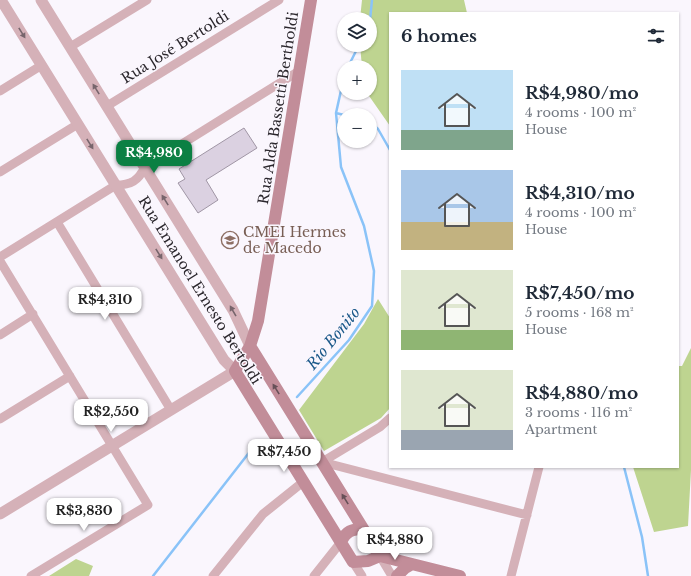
<!DOCTYPE html>
<html lang="en">
<head>
<meta charset="utf-8">
<style>
	body { margin:0; font-family:"Libre Baskerville",serif; background:#f2f2f3; color:#1f2937; height:100vh; display:flex; flex-direction:column; font-size:15px; white-space:nowrap }
	* { box-sizing:border-box; margin:0 }
	p { font-size:13px; color:#747a83 }
	.icon { flex:none; width:22px; height:22px; fill:none; stroke:currentColor; stroke-width:2; stroke-linecap:round; stroke-linejoin:round }
	.map { position:relative; flex:1; overflow:hidden }
	.panel { position:absolute; left:389px; top:12px; width:290px; height:456px; display:flex; flex-direction:column; background:#fff; border-radius:0px; box-shadow:0 1px 3px #0004 }
	.panel>* { flex:none }
	.tools { position:absolute; left:337px; top:12px; display:grid; gap:8px }
	.tools a { display:grid; place-items:center; width:40px; height:40px; border-radius:50%; background:#fff; box-shadow:0 1px 3px #0004; font-size:20px }
	.price { position:absolute; translate:-50% -34px; padding:0 9px; border-radius:8px; background:#fff; color:#222; font-size:13px; line-height:26px; filter:drop-shadow(0 1px 2px #0008) }
	.price::after { content:''; position:absolute; left:50%; top:24px; width:12px; height:9px; margin-left:-6px; background:inherit; clip-path:polygon(0 0,100% 0,50% 100%) }
	.price.active { background:#0b8043; color:#fff }
	ul { padding:0; list-style:none }
	li { display:flex; align-items:center; gap:12px; height:100px; padding:0 12px }
	li span { display:grid; place-items:center; flex:none; width:112px; height:80px; border-radius:0px; color:#555 }
	li>.icon { margin-inline-start:auto }
	span .icon { width:48px; height:48px; fill:#fffc; stroke-width:1 }
	li b { font-size:17px }
	h2 { display:flex; justify-content:space-between; align-items:center; height:48px; padding:0 12px; font-size:17px }
	.map>svg:first-child { display:block }
	.green { fill:#bed490 }
	.lines { fill:none; stroke-linecap:round; stroke-linejoin:round }
	.stream { stroke:#8ac3f8; stroke-width:2.5 }
	.building { fill:#dbd1e1; stroke:#a096a5 }
	.minor { stroke:#d5b1b8; stroke-width:9 }
	.tertiary { stroke:#d5b1b8; stroke-width:11 }
	.secondary { stroke:#c28d99; stroke-width:12 }
	.oneway { fill:#77656c }
	.oneway2 { fill:#675058 }
	.labels { text-anchor:middle; dominant-baseline:central; stroke-width:3; stroke-linejoin:round; paint-order:stroke }
	.street-label { font-size:14px; fill:#2b272d; stroke:#faf6fd }
	.education-label { font-size:14px; fill:#785e54; stroke:#faf6fd; text-anchor:start }
	.water-label { font-size:15px; font-style:italic; fill:#1c598a; stroke:#faf6fd }
</style>
</head>
<body>
<div class="map">
<svg width="691" height="576" viewBox="0 0 691 576">
	<rect width="100%" height="100%" fill="#faf6fd"/>
	<path class="green" d="M362 0H464L467 13H390V126L367 93H370V67H362L360 45H370V19H360Z
		M378 299 390 318V408L381 418 324 451 299 410 364 324Z
		M691 348V470L688 526 654 532 633 467H678V366H682Z
		M76 559 93 566 89 576H49Z"/>
	<g class="lines">
		<path class="stream" d="M370 20 372 0
			M348 67 359 45
			M336 113 344 115
			M370 122 378 129 390 150
			M297 397 349 340 372 306 374 271 364 226 341 167 336 113 344 77
			M624 467 642 537 648 576
			M153 576 255 445"/>
	</g>
	<path class="building" d="M244 128 257 148 206 180 218 200 198 213 178 183 185 179 179 169Z"/>
	<g class="lines">
		<path class="minor" d="M70 47 147 0
			M0 91 42 65
			M107 106 279 0
			M0 172 78 124
			M57 222 171 410
			M0 257 116 185C131 185 138 181 145 167L299 71
			M0 261 148 505 31 576
			M0 335 33 314
			M0 419 70 376
			M322 462 527 515
			M322 462 380 427 390 418
			M380 556 392 576
			M353 562 362 576
			M213 576 263 514 303 482
			M314 576 341 542
			M511 576 539 467"/>
		<path class="tertiary" d="M41 0 233 310 250 346
			M0 514 235 371 224 360 1 0"/>
		<path class="secondary" d="M311 0 258 321 250 346 235 371 353 562 368 561 380 556
			M250 346 380 556
			M341 542C346 531 352 529 363 529
			M380 556 460 576
			M397 576 405 568 412 564"/>
	</g>
	<defs><path id="oneway-solid" d="M-6-.8H1V-3.2L6.5 0L1 3.2V.8H-6Z"/></defs>
	<g class="oneway">
		<use href="#oneway-solid" transform="translate(22 33) rotate(58)"/>
		<use href="#oneway-solid" transform="translate(96 89) rotate(-122)"/>
		<use href="#oneway-solid" transform="translate(90 144) rotate(58)"/>
		<use href="#oneway-solid" transform="translate(165 200) rotate(-122)"/>
		<use href="#oneway-solid" transform="translate(159 254) rotate(58)"/>
		<use href="#oneway-solid" transform="translate(233 311) rotate(-120)"/>
	</g>
	<g class="oneway2">
		<use href="#oneway-solid" transform="translate(276 389) rotate(-122)"/>
		<use href="#oneway-solid" transform="translate(345 499) rotate(-122)"/>
	</g>
	<defs>
		<symbol id="school-ring" viewBox="-11 -11 22 22"><circle r="9.5" fill="#faf6fd" stroke="#8d6e63" stroke-width="1.5"/><path d="M0-5L7-2L0 1L-7-2ZM-4 1L0 2.5L4 1V4Q0 6-4 4Z" fill="#8d6e63"/></symbol>
	</defs>
	<g fill-rule="evenodd">
		<use href="#school-ring" x="220" y="230" width="20" height="20"/>
	</g>
	<g class="labels">
		<g class="street-label">
			<text transform="translate(175 47) rotate(-32)">Rua José Bertoldi</text>
			<text transform="translate(278 108) rotate(-81)">Rua Alda Bassetti Bertholdi</text>
			<text transform="translate(200 290) rotate(58)">Rua Emanoel Ernesto Bertoldi</text>
		</g>
		<g class="education-label">
			<text x="243" y="232">CMEI Hermes<tspan x="243" dy="16">de Macedo</tspan></text>
		</g>
		<g class="water-label">
			<text transform="translate(333 338) rotate(-51)">Rio Bonito</text>
		</g>
	</g>
</svg>
<div class="tools">
<a><svg class="icon" aria-label="layers" viewBox="0 0 24 24"><path d="M12 4l9 5-9 5-9-5zM3 14l9 5 9-5"/></svg></a>
<a>+</a>
<a>−</a>
</div>
<b class="price active" style="left:154px;top:174px">R$4,980</b>
<b class="price" style="left:105px;top:321px">R$4,310</b>
<b class="price" style="left:111px;top:433px">R$2,550</b>
<b class="price" style="left:284px;top:473px">R$7,450</b>
<b class="price" style="left:84px;top:532px">R$3,830</b>
<b class="price" style="left:395px;top:561px">R$4,880</b>
<section class="panel">
<h2>6 homes<svg class="icon" aria-label="filters" viewBox="0 0 24 24"><path d="M4 7h16M4 17h16"/><circle cx="9" cy="7" r="2"/><circle cx="15" cy="17" r="2"/></svg></h2>
<ul>
<li><span style="background:linear-gradient(#bfe0f5 75%,#7fa58c 0)"><svg class="icon" aria-label="home" viewBox="0 0 24 24"><path d="M3 11l9-7 9 7M6 9v11h12V9"/></svg></span><div><b>R$4,980/mo</b><p>4 rooms · 100 m²</p><p>House</p></div></li>
<li><span style="background:linear-gradient(#a9c7e8 65%,#c2b280 0)"><svg class="icon" aria-label="home" viewBox="0 0 24 24"><path d="M3 11l9-7 9 7M6 9v11h12V9"/></svg></span><div><b>R$4,310/mo</b><p>4 rooms · 100 m²</p><p>House</p></div></li>
<li><span style="background:linear-gradient(#dfe7d0 75%,#8fb573 0)"><svg class="icon" aria-label="home" viewBox="0 0 24 24"><path d="M3 11l9-7 9 7M6 9v11h12V9"/></svg></span><div><b>R$7,450/mo</b><p>5 rooms · 168 m²</p><p>House</p></div></li>
<li><span style="background:linear-gradient(#dfe7d0 75%,#9aa5b1 0)"><svg class="icon" aria-label="home" viewBox="0 0 24 24"><path d="M3 11l9-7 9 7M6 9v11h12V9"/></svg></span><div><b>R$4,880/mo</b><p>3 rooms · 116 m²</p><p>Apartment</p></div></li>
</ul>
</section>
</div>
</body>
</html>
